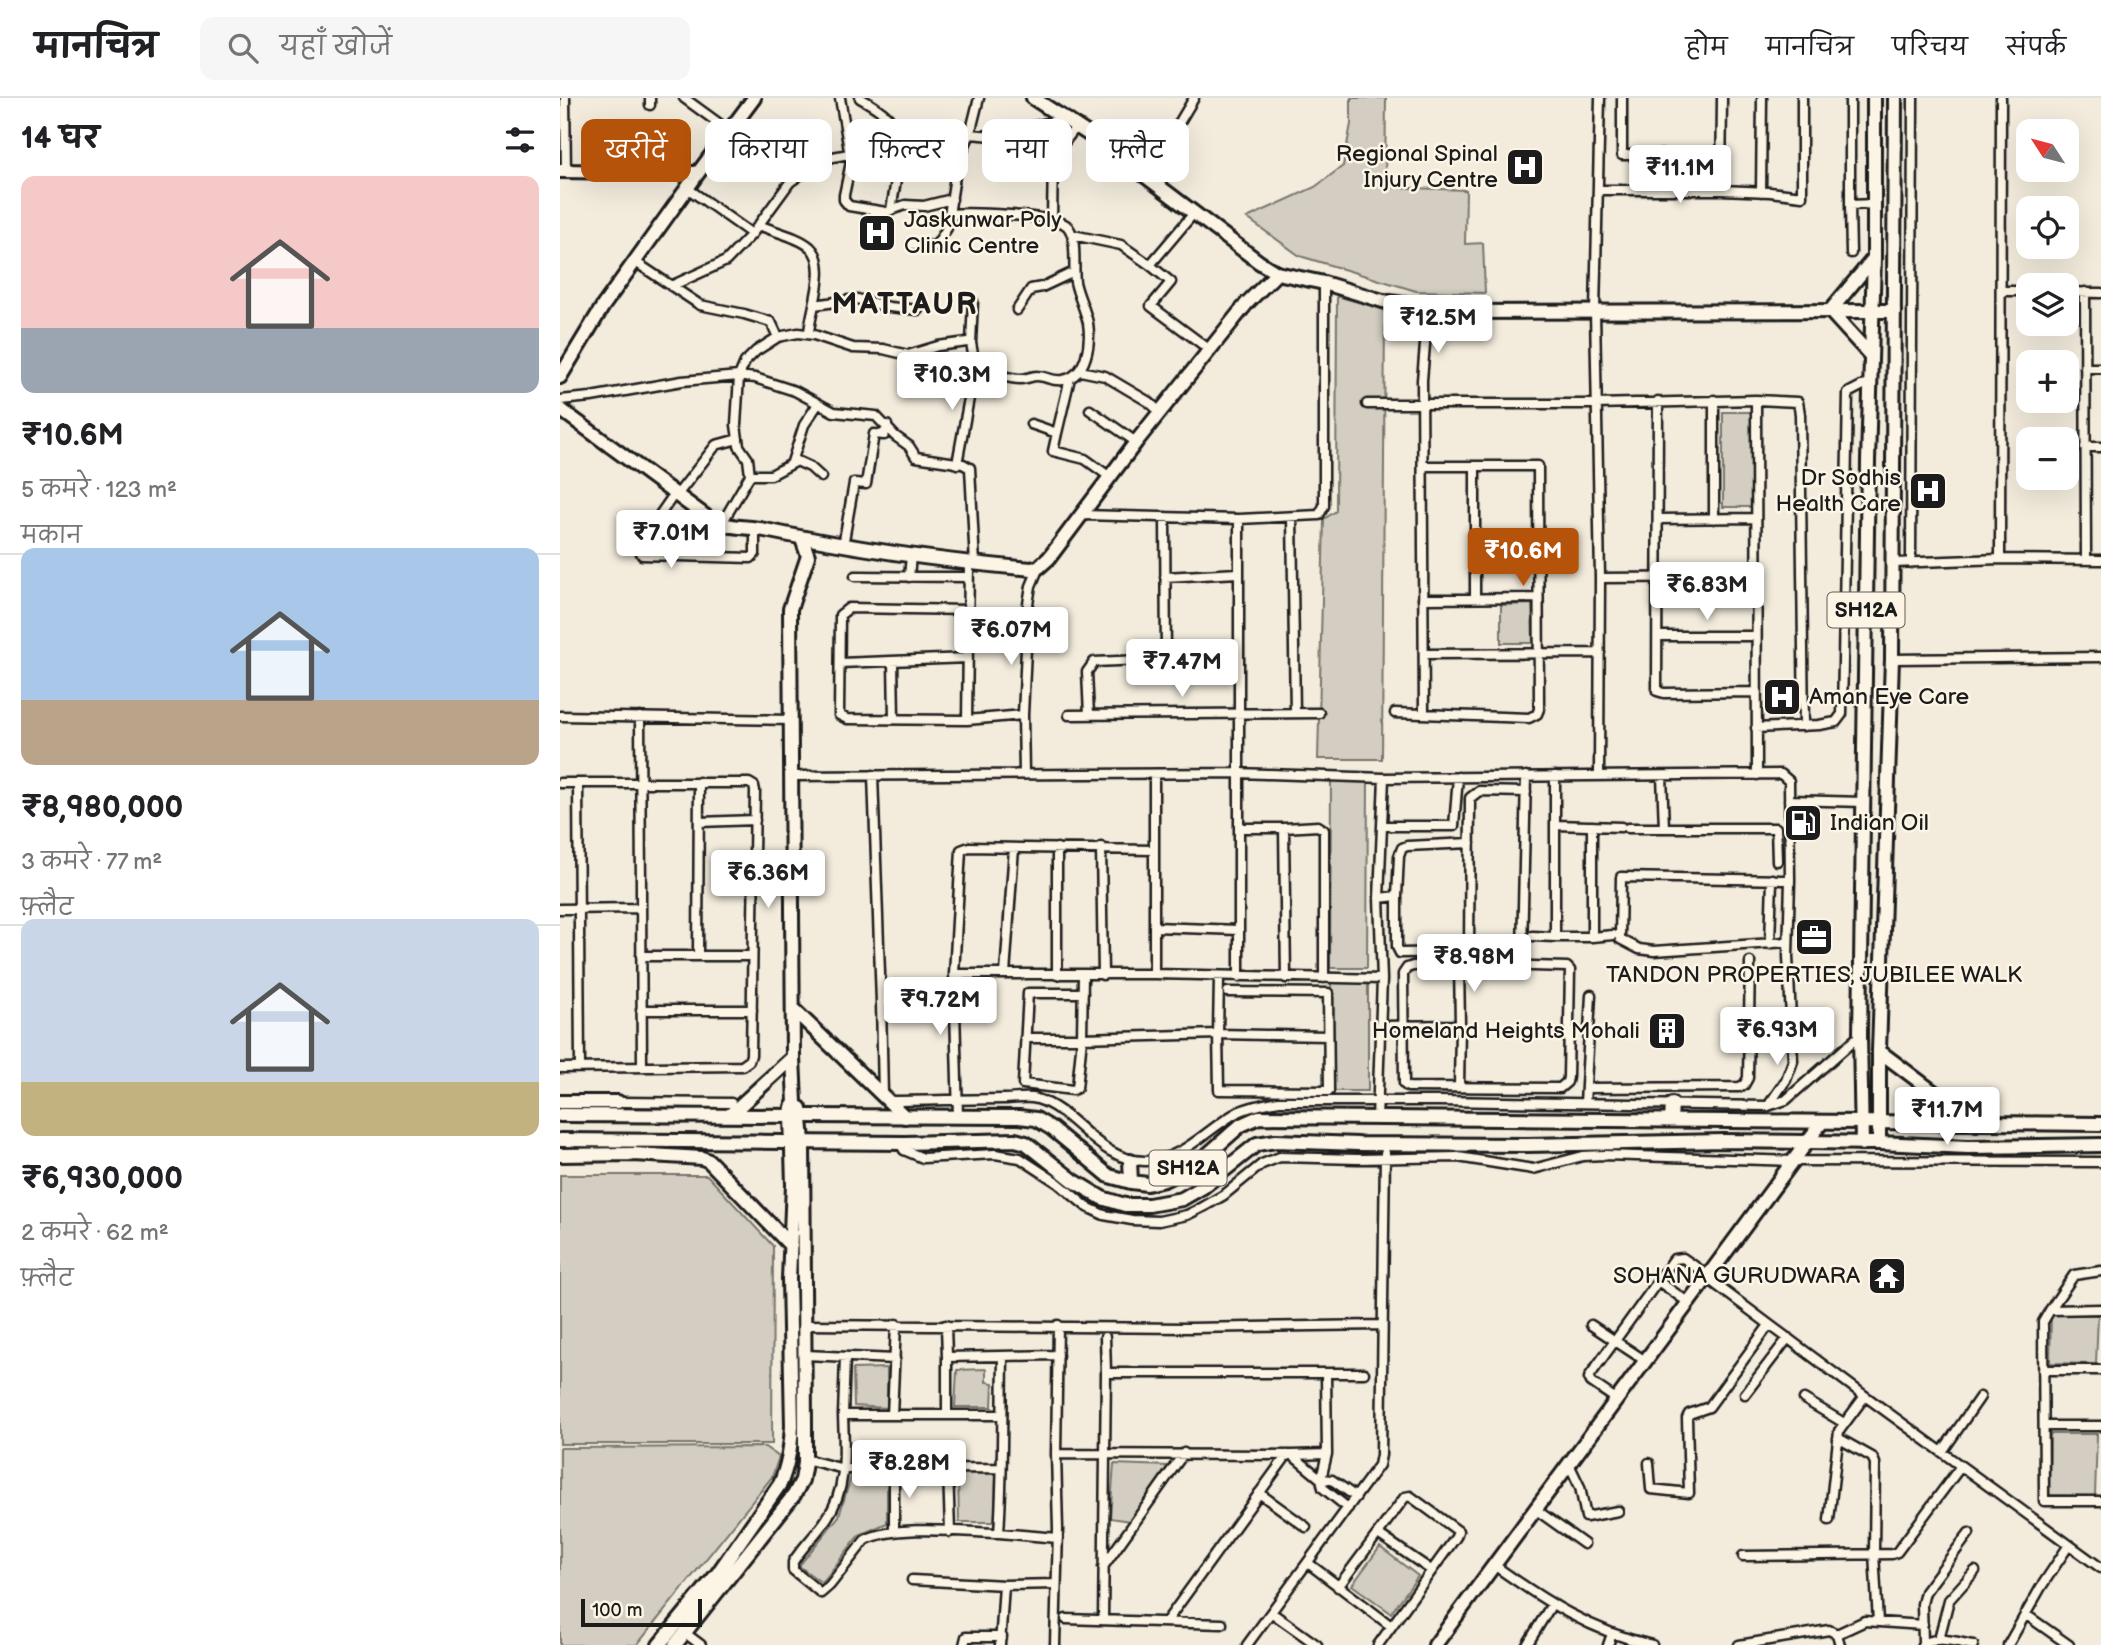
<!DOCTYPE html>
<html lang="hi">
<head>
<meta charset="utf-8">
<style>
	body { margin:0; font-family:"Balsamiq Sans","Playpen Sans Deva",sans-serif; background:#f6f6f6; color:#202124; height:100vh; display:flex; flex-direction:column; font-size:26px; white-space:nowrap }
	* { box-sizing:border-box; margin:0 }
	p { font-size:23px; color:#757577 }
	.icon { flex:none; width:38px; height:38px; fill:none; stroke:currentColor; stroke-width:2; stroke-linecap:round; stroke-linejoin:round }
	.map { position:relative; flex:1; overflow:hidden }
	.drawer { display:flex; flex-direction:column; background:#fff; width:560px }
	.drawer>* { flex:none }
	.banner { position:absolute; left:21px; top:21px; width:665px; height:63px; display:flex; gap:14px }
	.needle { width:46px; rotate:306deg }
	.fabs { position:absolute; left:1456px; top:21px; display:grid; gap:14px }
	.fabs a { display:grid; place-items:center; width:63px; height:63px; border-radius:14px; background:#fff; box-shadow:0 7px 28px #0002; font-size:35px }
	.scale { position:absolute; left:21px; bottom:18px; width:121px; box-sizing:border-box; padding-left:7px; border:4px solid #1c1c1c; border-top:0; font-size:19px; line-height:24px; white-space:nowrap; color:#1c1c1c; -webkit-text-stroke:5px #fcf5e5; paint-order:stroke }
	.price { position:absolute; translate:-50% -60px; padding:0 16px; border-radius:7px; background:#fff; color:#222; font-size:23px; line-height:46px; filter:drop-shadow(0 2px 4px #0008) }
	.price::after { content:''; position:absolute; left:50%; top:42px; width:21px; height:16px; margin-left:-10px; background:inherit; clip-path:polygon(0 0,100% 0,50% 100%) }
	.price.current { background:#b45309; color:#fff }
	ul { padding:0; list-style:none }
	li { display:grid; align-content:center; gap:14px; height:371px; padding:0 21px }
	li+li { border-top:2px solid #e0e0e0 }
	li span { display:grid; place-items:center; height:217px; border-radius:14px; color:#555 }
	li>.icon { margin-inline-start:auto }
	span .icon { width:126px; height:126px; fill:#fffc; stroke-width:1 }
	li b { font-size:30px }
	h2 { display:flex; justify-content:space-between; align-items:center; height:84px; padding:0 21px; font-size:30px }
	.tag { padding:0 24px; border-radius:14px; background:#fff; box-shadow:0 7px 28px #0002; font-size:24px; line-height:63px }
	.tag.current { background:#b45309; color:#fff }
	header { display:flex; align-items:center; gap:42px; box-sizing:border-box; height:98px; padding:0 35px; background:#fff; border-bottom:2px solid #e0e0e0 }
	header strong { font-size:33px }
	nav { display:flex; gap:38px; margin-inline-start:auto; font-size:24px }
	.search { width:490px; height:63px; background:#f6f6f6; display:flex; align-items:center; gap:18px; box-sizing:border-box; padding:0 24px; border-radius:14px; color:#757577; font-size:26px }
	main { display:flex; flex:1; min-height:0 }
	.map>svg:first-child { display:block }
	.green { fill:#d3cec1; stroke:#78756e; stroke-width:2 }
	.lines { fill:none; stroke-linecap:round; stroke-linejoin:round }
	.street-casing { stroke:#1c1c1c; stroke-width:13 }
	.secondary-casing { stroke:#1c1c1c; stroke-width:18 }
	.primary-casing { stroke:#1c1c1c; stroke-width:18 }
	.street { stroke:#fcf5e5; stroke-width:8 }
	.secondary { stroke:#fcf5e5; stroke-width:12 }
	.primary { stroke:#fcf5e5; stroke-width:12 }
	.labels { text-anchor:middle; dominant-baseline:central; stroke-width:5; stroke-linejoin:round; paint-order:stroke }
	.shield { fill:#fcf5e5; stroke:#5f5d58; stroke-width:2 }
	.shield-label { font-size:21px; font-weight:bold; fill:#1c1c1c }
	.poi-label { font-size:23px; fill:#1c1c1c; stroke:#fcf5e5; text-anchor:end }
	.district-label { font-size:30px; font-weight:bold; letter-spacing:2px; fill:#1c1c1c; stroke:#fcf5e5 }
</style>
</head>
<body>
<header>
<strong>मानचित्र</strong>
<div class="search"><svg class="icon" aria-label="search" viewBox="0 0 24 24"><circle cx="10" cy="10" r="6"/><path d="M15 15l6 6"/></svg>यहाँ खोजें</div>
<nav><a>होम</a><a>मानचित्र</a><a>परिचय</a><a>संपर्क</a></nav>
</header>
<main>
<section class="drawer">
<h2>14 घर<svg class="icon" aria-label="filters" viewBox="0 0 24 24"><path d="M4 7h16M4 17h16"/><circle cx="9" cy="7" r="2"/><circle cx="15" cy="17" r="2"/></svg></h2>
<ul>
<li><span style="background:linear-gradient(#f6c9c9 70%,#9aa5b1 0)"><svg class="icon" aria-label="home" viewBox="0 0 24 24"><path d="M3 11l9-7 9 7M6 9v11h12V9"/></svg></span><div><b>₹10.6M</b><p>5 कमरे · 123 m²</p><p>मकान</p></div></li>
<li><span style="background:linear-gradient(#a9c7e8 70%,#b9a48a 0)"><svg class="icon" aria-label="home" viewBox="0 0 24 24"><path d="M3 11l9-7 9 7M6 9v11h12V9"/></svg></span><div><b>₹8,980,000</b><p>3 कमरे · 77 m²</p><p>फ़्लैट</p></div></li>
<li><span style="background:linear-gradient(#c9d6e8 75%,#c2b280 0)"><svg class="icon" aria-label="home" viewBox="0 0 24 24"><path d="M3 11l9-7 9 7M6 9v11h12V9"/></svg></span><div><b>₹6,930,000</b><p>2 कमरे · 62 m²</p><p>फ़्लैट</p></div></li>
</ul>
</section>
<div class="map">
<svg width="1541" height="1547" viewBox="0 0 1541 1547">
	<rect width="100%" height="100%" fill="#f3ecdd"/>
	<filter id="ink" filterUnits="userSpaceOnUse"><feTurbulence type="fractalNoise" baseFrequency=".0143" numOctaves="2"/><feDisplacementMap in="SourceGraphic" scale="14" xChannelSelector="R" yChannelSelector="G"/><feConvolveMatrix kernelMatrix="1 2 1 2 8 2 1 2 1" color-interpolation-filters="sRGB"/></filter>
	<g filter="url(#ink)">
		<path class="green" d="M791 0H826L825 89 906 92 905 146 923 145 925 195 856 193 740 158 687 120 755 89 783 68 791 26Z
			M777 198 825 212 822 661H758L764 421 776 413Z
			M1163 314H1192V409H1163Z
			M972 506 973 545H941V507Z
			M771 679H808L807 870H770Z
			M771 882H808V993H770Z
			M0 1077H147L213 1148 212 1346H0Z
			M1491 1216 1538 1217 1536 1266 1490 1265Z
			M327 1270V1310L294 1308 293 1271Z
			M426 1271V1284L433 1285 432 1309H395L397 1272Z
			M1490 1336H1537L1535 1398 1489 1397Z
			M205 1349 219 1359 212 1379 77 1547H0V1350Z
			M554 1366 608 1368 570 1423 550 1420Z
			M398 1375H436L435 1424H399Z
			M327 1378V1425L299 1437 262 1485 239 1468 279 1418 291 1379Z
			M820 1449 858 1478 831 1515 792 1487Z"/>
		<g class="lines">
			<defs>
				<path id="street" d="M5 0 6 73
					M124 0 234 80
					M280 0 291 64 284 97V102L289 108 326 114 345 107 364 108 392 101
					M300 0C327 15 336 22 341 53L331 112
					M1062 0V57H1161
					M1290 0V107L1314 106
					M90 7V0
					M410 36 433 38 503 21
					M587 79 634 0
					M127 90 192 136
					M1039 92H1161L1210 94 1242 98V0
					M1161 92 1162 0
					M1201 94 1202 0
					M1290 107 1291 155
					M634 115 590 167 611 184 591 208 650 252
					M492 122 493 59 516 29
					M199 127C214 134 237 138 250 149 270 167 250 212 249 235
					M513 137 561 147 590 167
					M351 146 376 148 387 130 397 65 410 36 419 0
					M74 163 140 207 184 216 211 224 218 239
					M111 188 166 163 192 136 230 84 257 65 273 59 299 54 404 51
					M1441 193H1468
					M1507 194 1541 195
					M1525 194 1526 462
					M254 207 297 201 329 209 358 212
					M457 212 471 191 482 189 514 174
					M411 245 413 203
					M1525 270H1541
					M520 273 545 278 589 304 600 314
					M0 302 31 299 122 283 179 278 195 280 235 293 274 314 316 318 335 338 349 348 356 359 403 366 410 370 415 466
					M1154 302V421
					M1196 302 1197 677
					M1098 303 1097 593 1104 595 1196 594
					M807 306H1036L1196 302 1238 304 1240 316 1244 628
					M530 312 576 344
					M471 326 497 335 493 353 525 361 550 379
					M497 335 510 280
					M1525 349H1541
					M232 364 244 327 258 306
					M397 366 415 267
					M915 368V500
					M190 377H211L237 363 250 369 261 379
					M115 395 78 448 82 457 191 460 195 456V431
					M117 397 156 347 178 341
					M521 417 679 421 759 417 764 408V185
					M605 419 606 562
					M732 419 735 615
					M1098 421 1196 420
					M161 427 190 377 188 361 179 348 176 327 179 278 185 264 196 253 218 239 238 235 254 237 293 250 323 251 348 257 378 248 407 244 411 245 415 267C429 273 446 281 461 281 467 281 471 278 477 278 486 278 493 284 503 282 527 278 531 245 528 225 525 211 518 198 515 184 513 169 518 136 506 127 493 117 410 114 390 116
					M91 429 150 432
					M283 448 294 385 306 386 314 336 324 337 327 327
					M1440 461 1441 0
					M1334 465 1440 461 1541 462
					M1351 465 1353 0
					M295 478 408 479
					M349 479 351 458
					M605 479 678 475
					M1040 480 1196 479
					M863 501 978 500
					M408 512 289 510 280 517 279 617 287 621 407 622 463 617
					M1098 538H1196
					M864 556 1040 555
					M1332 561 1541 559
					M333 563 334 621
					M280 565 408 560
					M835 615 969 620 977 616 979 611 978 368H863
					M864 615 862 282 868 211
					M509 617 759 615
					M529 617 527 574 534 564 678 558
					M0 618 230 622
					M80 619 82 968
					M407 622 409 465
					M1196 630 1259 627 1276 624 1282 616 1288 295 1311 283
					M464 676 463 617 468 506 471 488 479 469
					M594 676V876
					M313 677 321 904
					M1039 677 1040 480 1035 213 1040 0
					M231 678 678 675 824 680 1221 676 1229 683 1230 782 1228 858 1233 963 1226 982 1208 1008
					M995 678V727L1061 729
					M1102 678 1104 730H1216L1217 763
					M0 685H189L194 688 195 693 191 957 189 963 182 968 0 970
					M18 685 20 970
					M1229 702 1304 704
					M139 724 195 722
					M995 727V839H1032V728
					M822 728H894L898 679
					M679 730H724L758 728 764 732V880
					M724 730 726 880
					M1068 730H1104
					M541 749 543 877
					M497 750V877
					M837 798 839 758 842 750 847 748 910 745
					M819 800 837 798V849L840 855 962 853 966 678
					M0 811 81 810
					M594 829 679 832
					M972 838 995 839
					M1032 839 1053 837
					M1228 844 1094 853 1079 851 1060 841 1061 779 1230 782
					M1210 846 1212 781
					M909 854 910 700 919 693 966 694
					M138 857 139 684
					M81 858H192
					M899 866 1007 869 1010 872 1008 979 1007 984 1000 990 848 989 844 986 843 876 847 870 853 868Z
					M899 866 900 927
					M394 876H594L822 881
					M445 876 454 750
					M679 879V421
					M668 894 768 895 769 993 659 992 658 936 768 938
					M523 895H468L463 986 513 992 517 990 522 940 658 936 659 879
					M81 912H192
					M820 928 900 927 899 989
					M1188 934 1232 932
					M465 940H522L523 877
					M1026 990 1179 989 1184 987 1188 980 1190 864
					M323 996 321 904 394 905
					M328 1003C367 1003 406 1001 445 1001 455 1001 468 998 477 1001 516 1012 538 1064 586 1063 624 1062 646 1031 678 1014 691 1008 704 1006 719 1003H878L1208 1008 1226 1002 1300 937
					M58 1004 171 1005
					M1025 1005 1031 897
					M398 1018 394 876 401 752 409 749 594 752
					M817 1021 822 881 819 800 824 680
					M339 1044 344 1052 363 1060 435 1056 460 1060 498 1085 527 1109 544 1117 572 1122 599 1123 627 1117 643 1109 664 1097 702 1066 720 1059 798 1061 898 1059 973 1071 1023 1058 1044 1057 1234 1063 1541 1064
					M1147 1180 1305 1298 1541 1470
					M1098 1183 1129 1205
					M1541 1211 1490 1212 1483 1224 1484 1403H1541
					M1490 1212 1514 1177 1541 1173
					M244 1227 630 1230 821 1227
					M386 1227 387 1259 498 1257
					M1031 1227 1084 1262
					M545 1239 546 1275
					M245 1257 335 1261
					M387 1259V1317
					M1483 1272H1541
					M766 1275 767 1356 761 1381 763 1390 788 1410
					M1185 1296 1228 1240
					M1056 1301 1031 1284 1029 1280 1031 1276 1114 1161 1123 1160 1149 1178
					M1244 1301 1284 1325
					M283 1317 285 1259
					M332 1317 336 1226
					M442 1317H283C284 1352 288 1390 267 1420 257 1436 243 1448 233 1464V1472L261 1495 270 1487 305 1442C335 1426 404 1434 439 1435 443 1376 442 1317 443 1258
					M1484 1328H1541
					M1278 1340 1312 1359 1315 1365 1314 1455 1318 1524
					M1382 1354 1420 1299
					M496 1356 732 1357 761 1381 772 1382 796 1399
					M732 1357 767 1356
					M245 1361 284 1371 441 1370
					M1089 1365 1091 1391 1129 1395 1127 1320 1129 1316 1149 1309 1209 1227
					M1009 1366 1020 1389 1026 1419 1058 1413
					M388 1370 390 1434
					M699 1395 746 1429
					M975 1411 1024 1446
					M1269 1422 1279 1333 1305 1298
					M334 1434V1370
					M439 1435 498 1440
					M818 1436 871 1472
					M1183 1458 1332 1456 1337 1454 1401 1368
					M748 1465 831 1528
					M934 1467C983 1502 1032 1534 1092 1547
					M543 1469 624 1355
					M352 1482 444 1487 496 1486
					M778 1489 845 1399 850 1398 898 1433 896 1439 818 1547
					M712 1515 757 1547
					M1465 1516 1509 1547
					M506 1521 662 1526
					M543 1522 546 1275H804
					M606 1524 727 1357
					M125 1535 141 1547
					M1277 1536 1305 1523 1363 1527
					M1379 1541 1389 1502 1415 1473
					M1363 1545 1362 1506 1365 1494 1409 1435
					M404 1547 406 1539H442
					M440 1547 444 1487
					M495 1547 498 1431 496 1356 498 1227
					M687 1547 819 1367 821 1357 825 1055
					M967 1547 992 1506
					M1048 1547 1052 1536
					M1179 1547 1269 1532 1277 1536 1280 1547
					M1362 1547C1377 1537 1396 1544 1413 1547
					M1448 1547 1481 1489 1509 1447"/>
				<path id="secondary" d="M473 0 539 43 699 164 717 175
					M0 73 138 75 194 0
					M0 279 43 208 138 75
					M0 311 148 420C167 431 185 428 205 432 295 451 381 463 472 471L479 469 489 460 576 344 687 205 717 175 764 185 823 203 893 214 1334 213
					M233 911 345 1019
					M0 1004H58
					M0 1057 74 1056 142 1060 149 1063 231 1148
					M99 1547 158 1475 220 1386C228 1368 231 1348 232 1328L229 1181 233 1087 231 1018 232 1009 235 1005 233 959 230 511 248 458 242 441
					M115 1547 234 1397 242 1382 245 1365V1326L243 1043 240 1010
					M875 1547 1262 1024"/>
				<path id="primary" d="M1311 258 1270 213 1314 160
					M1319 953 1416 1026
					M0 1017 459 1019 476 1021 491 1030 549 1078 571 1084 587 1086 604 1082 638 1065 681 1027 699 1019 1541 1026
					M170 1017 233 959
					M1111 1022 1112 1006
					M0 1042 345 1045 455 1042 466 1045 514 1083 542 1100 565 1107H589L622 1101 643 1089 697 1046 716 1043 798 1046 967 1047 1163 1043 1319 1045 1408 1049 1541 1047
					M1319 1045V953L1332 561 1335 0
					M1302 1046 1300 937 1308 363 1314 160V0
					M570 1063 571 1084"/>
			</defs>
			<use href="#street" class="street-casing"/>
			<use href="#secondary" class="secondary-casing"/>
			<use href="#primary" class="primary-casing"/>
			<use href="#street" class="street"/>
			<use href="#secondary" class="secondary"/>
			<use href="#primary" class="primary"/>
		</g>
	</g>
	<defs>
		<symbol id="hospital-square" viewBox="-11 -11 22 22"><rect x="-9" y="-9" width="18" height="18" rx="4" fill="#1c1c1c" stroke="#fcf5e5"/><path d="M-5-5h3v3.5h4V-5h3V5h-3V1.5h-4V5h-3Z" fill="#fff"/></symbol>
		<symbol id="fuel-square" viewBox="-11 -11 22 22"><rect x="-9" y="-9" width="18" height="18" rx="4" fill="#1c1c1c" stroke="#fcf5e5"/><path d="M-5.5-6h7V0h2V4h1.3V-2.5L3-4.5l.8-.8L6-3V5H2.5V1h-1V6h-7ZM-4.2-4.7v3.2H.2V-4.7Z" fill="#fff"/></symbol>
		<symbol id="office-square" viewBox="-11 -11 22 22"><rect x="-9" y="-9" width="18" height="18" rx="4" fill="#1c1c1c" stroke="#fcf5e5"/><path d="M-6-3h4V-5.5h4V-3h4V5H-6ZM-1-4.5V-3h2v-1.5ZM-6 0V1H6V0Z" fill="#fff"/></symbol>
		<symbol id="building-square" viewBox="-11 -11 22 22"><rect x="-9" y="-9" width="18" height="18" rx="4" fill="#1c1c1c" stroke="#fcf5e5"/><path d="M-4-6H4V6H1V3H-1V6H-4ZM-2.5-4.3h1.7v1.8h-1.7ZM.8-4.3h1.7v1.8H.8ZM-2.5-1h1.7V.8h-1.7ZM.8-1h1.7V.8H.8Z" fill="#fff"/></symbol>
		<symbol id="temple-square" viewBox="-11 -11 22 22"><rect x="-9" y="-9" width="18" height="18" rx="4" fill="#1c1c1c" stroke="#fcf5e5"/><path d="M0-6L5-2H3V0L6.5 2.5H4V6H1.5V3h-3V6H-4V2.5H-6.5L-3 0V-2H-5Z" fill="#fff"/></symbol>
	</defs>
	<g fill-rule="evenodd">
		<use href="#hospital-square" x="943" y="47" width="44" height="44"/>
		<use href="#hospital-square" x="295" y="113" width="44" height="44"/>
		<use href="#hospital-square" x="1346" y="371" width="44" height="44"/>
		<use href="#hospital-square" x="1200" y="577" width="44" height="44"/>
		<use href="#fuel-square" x="1221" y="703" width="44" height="44"/>
		<use href="#office-square" x="1232" y="817" width="44" height="44"/>
		<use href="#building-square" x="1085" y="911" width="44" height="44"/>
		<use href="#temple-square" x="1305" y="1156" width="44" height="44"/>
	</g>
	<g class="labels">
		<g class="shield">
			<rect x="1267.5" y="494.5" width="77" height="35" rx="5"/>
			<rect x="589.5" y="1052.5" width="77" height="35" rx="5"/>
		</g>
		<g class="shield-label">
			<text x="1306" y="512">SH12A</text>
			<text x="628" y="1070">SH12A</text>
		</g>
		<g class="poi-label">
			<text x="938" y="56">Regional Spinal<tspan x="938" dy="26">Injury Centre</tspan></text>
			<text x="344" y="122" text-anchor="start">Jaskunwar Poly<tspan x="344" dy="26">Clinic Centre</tspan></text>
			<text x="1341" y="380">Dr Sodhis<tspan x="1341" dy="26">Health Care</tspan></text>
			<text x="1249" y="599" text-anchor="start">Aman Eye Care</text>
			<text x="1270" y="725" text-anchor="start">Indian Oil</text>
			<text x="1254" y="877" text-anchor="middle">TANDON PROPERTIES, JUBILEE WALK</text>
			<text x="1080" y="933">Homeland Heights Mohali</text>
			<text x="1300" y="1178">SOHANA GURUDWARA</text>
		</g>
		<g class="district-label">
			<text x="345" y="207">MATTAUR</text>
		</g>
	</g>
</svg>
<div class="fabs">
<a><svg class="needle" viewBox="-14 -14 28 28"><path d="M0-13l5 13h-10z" fill="#e53935"/><path d="M0 13l5-13h-10z" fill="#757577"/></svg></a>
<a><svg class="icon" aria-label="locate" viewBox="0 0 24 24"><circle cx="12" cy="12" r="6"/><path d="M12 2v4M12 18v4M2 12h4M18 12h4"/></svg></a>
<a><svg class="icon" aria-label="layers" viewBox="0 0 24 24"><path d="M12 4l9 5-9 5-9-5zM3 14l9 5 9-5"/></svg></a>
<a>+</a>
<a>−</a>
</div>
<div class="scale">100 m</div>
<b class="price" style="left:1120px;top:107px">₹11.1M</b>
<b class="price" style="left:878px;top:257px">₹12.5M</b>
<b class="price" style="left:392px;top:314px">₹10.3M</b>
<b class="price" style="left:111px;top:472px">₹7.01M</b>
<b class="price current" style="left:963px;top:490px">₹10.6M</b>
<b class="price" style="left:1147px;top:524px">₹6.83M</b>
<b class="price" style="left:451px;top:569px">₹6.07M</b>
<b class="price" style="left:622px;top:601px">₹7.47M</b>
<b class="price" style="left:208px;top:812px">₹6.36M</b>
<b class="price" style="left:914px;top:896px">₹8.98M</b>
<b class="price" style="left:380px;top:939px">₹9.72M</b>
<b class="price" style="left:1217px;top:969px">₹6.93M</b>
<b class="price" style="left:1387px;top:1049px">₹11.7M</b>
<b class="price" style="left:349px;top:1402px">₹8.28M</b>
<div class="banner">
<a class="tag current">खरीदें</a>
<a class="tag">किराया</a>
<a class="tag">फ़िल्टर</a>
<a class="tag">नया</a>
<a class="tag">फ़्लैट</a>
</div>
</div>
</main>
</body>
</html>
